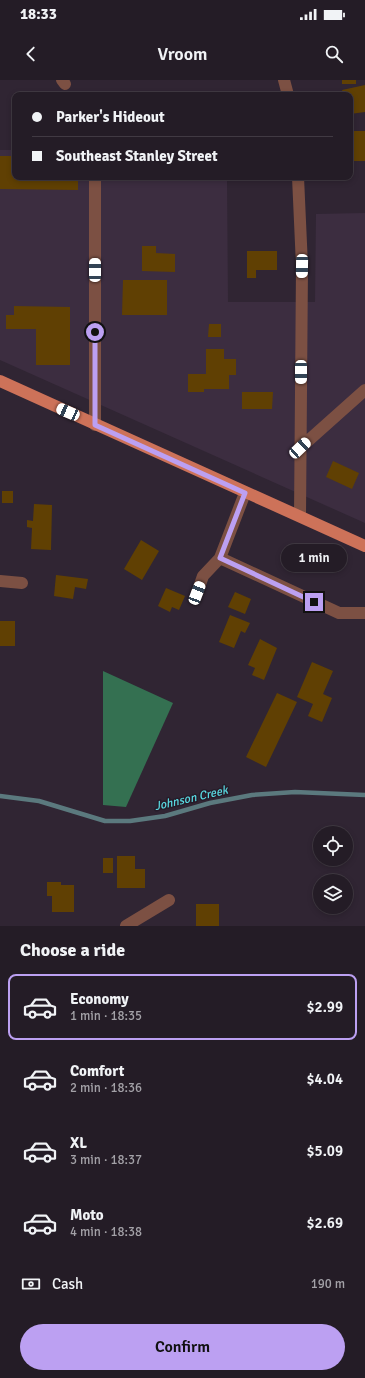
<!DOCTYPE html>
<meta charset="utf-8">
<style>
:root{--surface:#241c26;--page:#302932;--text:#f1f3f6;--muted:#a3a1a7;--line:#413a43;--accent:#bca0f2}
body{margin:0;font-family:Signika,sans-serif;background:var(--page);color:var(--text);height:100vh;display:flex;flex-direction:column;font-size:15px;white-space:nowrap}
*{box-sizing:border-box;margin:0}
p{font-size:13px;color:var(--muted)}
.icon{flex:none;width:22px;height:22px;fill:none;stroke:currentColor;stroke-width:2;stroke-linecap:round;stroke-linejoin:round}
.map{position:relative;height:846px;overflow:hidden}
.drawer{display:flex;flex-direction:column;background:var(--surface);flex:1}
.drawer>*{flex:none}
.guide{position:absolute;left:12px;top:12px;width:341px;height:88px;border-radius:8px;box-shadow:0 2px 6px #0003,0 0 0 1px var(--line);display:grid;align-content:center;height:88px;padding:0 20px;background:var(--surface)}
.controls{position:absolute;left:313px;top:746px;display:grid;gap:8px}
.controls a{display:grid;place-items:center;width:40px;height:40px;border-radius:50%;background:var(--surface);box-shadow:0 2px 6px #0003,0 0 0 1px var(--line);font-size:20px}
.end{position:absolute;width:18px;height:18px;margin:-9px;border:5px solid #bca0f2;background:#111;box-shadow:0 0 0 2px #111}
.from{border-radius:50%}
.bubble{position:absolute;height:28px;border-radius:14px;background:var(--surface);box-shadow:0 2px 6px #0003,0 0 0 1px var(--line);font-size:13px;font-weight:600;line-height:28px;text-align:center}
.car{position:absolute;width:12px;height:24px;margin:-12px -6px;border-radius:5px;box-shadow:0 0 3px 1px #0007;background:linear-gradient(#fff 24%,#345 0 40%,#fff 0 76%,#345 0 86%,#fff 0)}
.guide b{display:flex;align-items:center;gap:14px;height:38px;font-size:15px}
.guide b+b{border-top:1px solid var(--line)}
.guide i{width:10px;height:10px;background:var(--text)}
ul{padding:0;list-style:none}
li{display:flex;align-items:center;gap:12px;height:66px;margin:0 8px 6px;padding:0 12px;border:2px solid transparent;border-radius:8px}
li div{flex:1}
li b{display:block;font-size:15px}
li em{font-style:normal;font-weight:600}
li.active{border-color:var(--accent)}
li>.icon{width:36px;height:36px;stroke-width:1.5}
h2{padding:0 20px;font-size:18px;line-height:48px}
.pay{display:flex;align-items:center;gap:10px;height:44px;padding:0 20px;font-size:15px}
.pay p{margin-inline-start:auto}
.cta{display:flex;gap:8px;margin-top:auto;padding:8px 20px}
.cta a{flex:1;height:46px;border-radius:24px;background:var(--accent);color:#111;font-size:16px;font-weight:600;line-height:46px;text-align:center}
.status{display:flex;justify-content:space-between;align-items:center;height:28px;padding:0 20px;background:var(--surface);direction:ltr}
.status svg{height:11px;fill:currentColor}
header{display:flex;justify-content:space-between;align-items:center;height:52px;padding:0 20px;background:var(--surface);font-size:18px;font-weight:600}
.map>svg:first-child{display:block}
</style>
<div class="status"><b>18:33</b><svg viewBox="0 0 49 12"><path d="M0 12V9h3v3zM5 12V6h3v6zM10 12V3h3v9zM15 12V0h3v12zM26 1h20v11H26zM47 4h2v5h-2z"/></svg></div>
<header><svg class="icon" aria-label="back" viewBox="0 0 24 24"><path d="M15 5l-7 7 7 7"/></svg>Vroom<svg class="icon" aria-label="search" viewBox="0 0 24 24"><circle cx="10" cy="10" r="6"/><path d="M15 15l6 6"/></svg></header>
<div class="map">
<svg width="365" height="846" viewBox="0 0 365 846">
<rect width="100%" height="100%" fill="#302533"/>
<path fill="#3c2d40" d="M0 70H15V97H225L227 99 228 222H315L316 134 365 133V443L0 280Z"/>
<path fill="#347051" d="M103 591 173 623 126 727 103 725Z"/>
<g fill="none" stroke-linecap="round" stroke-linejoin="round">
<path stroke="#5b797e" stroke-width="4.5" d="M0 716 39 721 105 741H130L165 736 210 723 252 715 295 712 365 715"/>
</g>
<path fill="#604003" d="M342 0H356V4H342Z
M365 5V32L350 34V15H344L342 10Z
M352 51H365V81H352Z
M0 76H15V97H78V110L0 109Z
M142 166H156V173L175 174V192L142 191Z
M247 171H277V190H256V198H247Z
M123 200H167V235H122Z
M14 226 70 227V285H36V249H6V235H14Z
M209 244H221V257H208Z
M206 269H224V279H236V295H229V309H204V312H188V294H206Z
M242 312H273L272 329H242Z
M333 381 359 393 352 409 326 397Z
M2 411H13V423H2Z
M34 424 52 425 51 470 31 469 32 448 27 447V440L33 441Z
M141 460 159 471 142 500 124 489Z
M56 495 88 499 86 509 75 507 73 519 54 516Z
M166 508 185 516 179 530 172 527 170 532 158 526Z
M235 512 251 519 245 534 228 527Z
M230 535 250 543 245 553 241 551 234 568 219 562Z
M0 541H15V566H0Z
M260 559 277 568 264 600 252 595 255 588 248 585Z
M312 582 333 591 323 614 332 618 322 642 308 636 313 624 297 617Z
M277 613 297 622 266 687 246 677Z
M117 776H135V789H145V808H117Z
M103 778H113V793H103Z
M47 802H61V805H74V832H52V816H47Z
M196 824H219V846H196Z"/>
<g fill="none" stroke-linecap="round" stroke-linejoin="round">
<path stroke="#7c5043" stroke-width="12" d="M62 0 65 4
M284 0 288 15
M95 97V345
M298 97 302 186 300 436
M300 368 365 310
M220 478 339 533H365
M0 501 22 503
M197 513 203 496 220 478 245 413
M126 846 169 820"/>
<path stroke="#cd7259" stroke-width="12" d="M0 301 365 466"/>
</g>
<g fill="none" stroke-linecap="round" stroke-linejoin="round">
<path stroke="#bca0f2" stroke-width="5" d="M95 252V345L245 413 220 478 314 522"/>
</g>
<g text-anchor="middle" stroke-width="3" stroke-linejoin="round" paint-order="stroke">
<g font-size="12" font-style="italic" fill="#59d9e1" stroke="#261c29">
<text transform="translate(191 718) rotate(-13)" y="4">Johnson Creek</text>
</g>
</g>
</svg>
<div class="controls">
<a><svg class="icon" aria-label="locate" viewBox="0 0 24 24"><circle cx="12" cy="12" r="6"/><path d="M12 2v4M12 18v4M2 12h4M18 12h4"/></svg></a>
<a><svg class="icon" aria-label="layers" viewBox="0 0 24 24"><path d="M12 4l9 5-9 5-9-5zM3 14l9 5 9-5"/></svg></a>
</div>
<i class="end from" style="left:95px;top:252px"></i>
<i class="end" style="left:314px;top:522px"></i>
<div class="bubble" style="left:281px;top:464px;width:66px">1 min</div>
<i class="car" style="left:302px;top:186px;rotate:181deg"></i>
<i class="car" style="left:95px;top:190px;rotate:0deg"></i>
<i class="car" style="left:301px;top:292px;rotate:180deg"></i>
<i class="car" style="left:68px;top:332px;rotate:294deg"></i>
<i class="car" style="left:300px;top:368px;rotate:47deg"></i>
<i class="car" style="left:197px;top:513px;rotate:21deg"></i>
<div class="guide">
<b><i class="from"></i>Parker's Hideout</b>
<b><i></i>Southeast Stanley Street</b>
</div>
</div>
<section class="drawer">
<h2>Choose a ride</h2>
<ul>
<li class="active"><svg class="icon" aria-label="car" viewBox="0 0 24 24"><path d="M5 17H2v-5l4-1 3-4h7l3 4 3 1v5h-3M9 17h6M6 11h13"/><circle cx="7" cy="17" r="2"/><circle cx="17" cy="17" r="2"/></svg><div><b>Economy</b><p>1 min · 18:35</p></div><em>$2.99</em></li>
<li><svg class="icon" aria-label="car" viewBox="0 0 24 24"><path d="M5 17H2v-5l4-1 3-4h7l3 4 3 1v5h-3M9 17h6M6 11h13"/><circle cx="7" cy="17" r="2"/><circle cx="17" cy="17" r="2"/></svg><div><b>Comfort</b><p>2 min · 18:36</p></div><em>$4.04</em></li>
<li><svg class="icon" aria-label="car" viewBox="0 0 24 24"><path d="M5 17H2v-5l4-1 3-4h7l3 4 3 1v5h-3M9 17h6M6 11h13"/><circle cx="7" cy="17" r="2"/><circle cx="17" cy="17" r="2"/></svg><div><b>XL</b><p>3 min · 18:37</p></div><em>$5.09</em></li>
<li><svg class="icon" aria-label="car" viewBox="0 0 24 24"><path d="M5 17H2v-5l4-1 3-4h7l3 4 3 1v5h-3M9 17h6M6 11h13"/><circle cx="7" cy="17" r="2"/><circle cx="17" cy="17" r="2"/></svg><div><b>Moto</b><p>4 min · 18:38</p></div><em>$2.69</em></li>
</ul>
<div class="pay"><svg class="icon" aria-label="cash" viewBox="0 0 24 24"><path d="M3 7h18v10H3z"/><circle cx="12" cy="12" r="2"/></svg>Cash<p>190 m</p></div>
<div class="cta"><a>Confirm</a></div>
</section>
